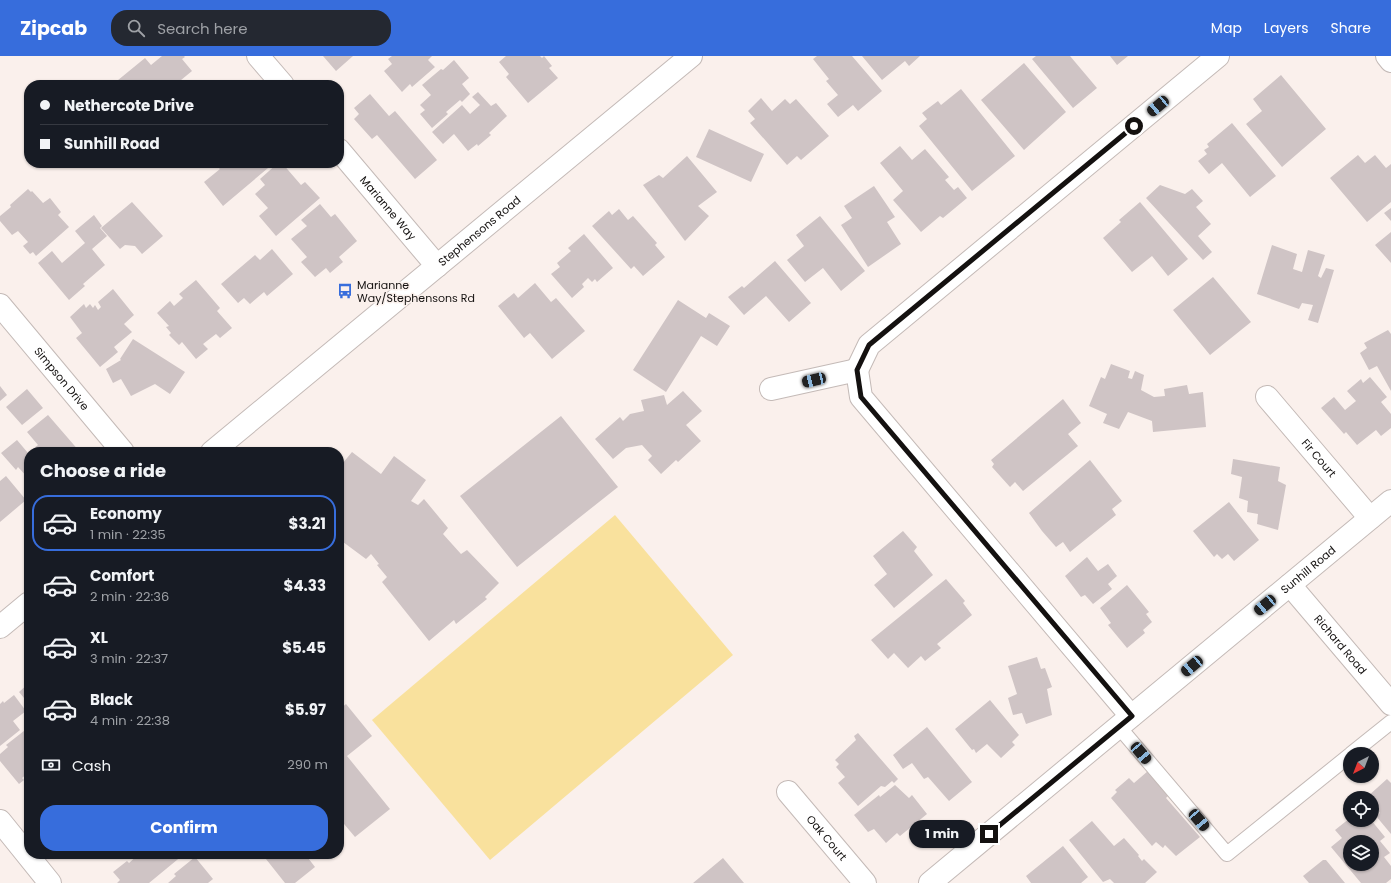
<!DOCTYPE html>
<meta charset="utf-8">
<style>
:root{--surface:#171b24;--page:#242831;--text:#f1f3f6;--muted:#9ea1a6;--line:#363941;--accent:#376ddc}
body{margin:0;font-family:Poppins,sans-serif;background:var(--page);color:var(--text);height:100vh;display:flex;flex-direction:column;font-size:15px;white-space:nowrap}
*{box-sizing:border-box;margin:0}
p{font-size:13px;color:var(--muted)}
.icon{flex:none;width:22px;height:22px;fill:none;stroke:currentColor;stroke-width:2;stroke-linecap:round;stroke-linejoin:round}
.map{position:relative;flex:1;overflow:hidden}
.side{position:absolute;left:24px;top:391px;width:320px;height:412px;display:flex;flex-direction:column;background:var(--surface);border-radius:16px;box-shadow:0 1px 3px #0004}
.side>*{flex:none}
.top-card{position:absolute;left:24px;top:24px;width:320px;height:88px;border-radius:16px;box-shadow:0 1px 3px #0004;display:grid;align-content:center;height:88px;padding:0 16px;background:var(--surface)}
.needle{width:26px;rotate:222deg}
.controls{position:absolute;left:1343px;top:691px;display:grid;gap:8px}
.controls a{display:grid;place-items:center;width:36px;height:36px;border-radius:50%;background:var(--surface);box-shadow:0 1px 3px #0004;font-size:20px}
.end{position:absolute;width:18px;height:18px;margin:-9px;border:5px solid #141110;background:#fff;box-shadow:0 0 0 2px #fff}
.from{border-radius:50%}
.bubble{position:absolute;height:28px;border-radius:14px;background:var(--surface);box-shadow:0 1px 3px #0004;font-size:13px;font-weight:700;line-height:28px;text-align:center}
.car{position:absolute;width:12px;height:24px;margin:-12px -6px;border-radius:5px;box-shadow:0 0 3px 1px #0007;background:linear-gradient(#222 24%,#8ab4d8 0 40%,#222 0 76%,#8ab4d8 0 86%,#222 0)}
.top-card b{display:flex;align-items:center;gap:14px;height:38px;font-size:15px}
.top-card b+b{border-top:1px solid var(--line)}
.top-card i{width:10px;height:10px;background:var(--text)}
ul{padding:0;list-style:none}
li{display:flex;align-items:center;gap:12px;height:56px;margin:0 8px 6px;padding:0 8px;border:2px solid transparent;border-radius:16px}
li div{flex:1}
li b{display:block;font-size:15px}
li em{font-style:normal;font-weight:700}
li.active{border-color:var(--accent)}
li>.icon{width:36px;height:36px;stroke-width:1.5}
h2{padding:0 16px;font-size:18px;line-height:48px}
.pay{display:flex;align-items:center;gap:10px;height:44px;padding:0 16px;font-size:15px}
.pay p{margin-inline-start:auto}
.primary-button{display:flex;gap:8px;margin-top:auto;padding:8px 16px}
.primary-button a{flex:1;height:46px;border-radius:16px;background:var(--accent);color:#fff;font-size:16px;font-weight:700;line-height:46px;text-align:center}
header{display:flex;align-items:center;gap:24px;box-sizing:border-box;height:56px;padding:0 20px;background:var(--accent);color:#fff}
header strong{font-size:19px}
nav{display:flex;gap:22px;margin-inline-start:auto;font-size:14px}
.search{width:280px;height:36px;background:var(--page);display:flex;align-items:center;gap:10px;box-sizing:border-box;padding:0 14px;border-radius:16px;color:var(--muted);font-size:15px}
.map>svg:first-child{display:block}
</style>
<header>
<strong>Zipcab</strong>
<div class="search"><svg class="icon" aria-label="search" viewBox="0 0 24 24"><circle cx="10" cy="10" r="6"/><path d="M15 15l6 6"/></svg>Search here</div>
<nav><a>Map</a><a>Layers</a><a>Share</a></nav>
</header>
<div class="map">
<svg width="1391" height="827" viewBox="0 0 1391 827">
<rect width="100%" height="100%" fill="#faf0ec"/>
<path fill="#f9e19d" d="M615 459 733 599 490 804 372 664Z"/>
<path fill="#cfc4c5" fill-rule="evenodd" d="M162 0H184L185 1 182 3 192 15 175 29H112L145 2 151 9Z
M323 0H353L336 15Z
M392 0H432L428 4 435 11 412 31 410 28 402 36 384 15 392 8 388 3Z
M506 0H540L542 2 544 0 552 10 549 12 558 22 528 47 506 21 509 18 499 6Z
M817 0H852L882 35 858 55 853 49 838 61 827 48 838 39 826 25 829 23 813 3Z
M862 0H920L909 10 905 5 882 24Z
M1036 0H1070L1097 32 1073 52 1032 3Z
M1110 0H1128L1117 9Z
M454 4 469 22 462 28 470 38 462 46 460 44 446 56 448 58 432 72 420 58 425 54 420 49 431 39 422 29 441 13 443 14Z
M1024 7 1066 56 1024 94 981 44Z
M1281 19 1326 73 1282 111 1246 68 1262 55 1253 43Z
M961 33 1015 100 972 135 919 70 927 63 922 57 938 45 941 49Z
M478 36 491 50 496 47 507 60 489 77 491 79 478 90 477 88 468 95 454 78 443 88 432 76 462 49 470 58 480 49 472 41Z
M370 38 389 60 395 55 437 104 415 123 377 79 372 83 354 63 359 58 354 52Z
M761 42 772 55 785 43 790 48 796 43 829 80 801 104 797 100 787 109 750 67 755 63 748 55Z
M1232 67 1276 120 1250 141 1222 107 1209 118 1198 105 1207 98 1204 94 1209 91 1207 88Z
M709 73 764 98 751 126 696 101Z
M900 90 912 104 925 93 949 121 945 124 954 134 958 131 967 142 943 162 940 160 921 176 893 144 903 135 880 107Z
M1358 99 1365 107 1375 99 1386 112 1391 108V146L1367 166 1330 122Z
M687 100 717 136 698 150 709 160 685 185 643 129 659 119 663 122Z
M214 107H274L223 150 204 126 220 113Z
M278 107H282L301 129 305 126 320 142 276 180 259 160 268 152 255 138 265 129 260 123Z
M1160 129 1185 138 1192 133 1203 145 1196 151 1211 168 1198 180 1212 196 1203 204 1146 142Z
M874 130 895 161 887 166 901 188 868 211 841 169 852 162 844 150Z
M28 133 31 136 32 135 43 147 50 142 61 156 58 159 69 171 36 200 33 196 30 198 23 190 28 186 18 175 12 179 0 165V160L11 151 10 149Z
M132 146 163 180 142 198 135 190 125 189 120 193 101 172Z
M1140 146 1188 203 1168 220 1152 200 1132 216 1103 182 1121 166 1119 164Z
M320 148 331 161 335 158 357 185 339 201 343 206 330 217 326 212 315 221 301 206 307 201 291 183 307 170 301 164Z
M1391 152V165L1384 157Z
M619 153 628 164 633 160 657 187 655 189 665 201 643 220 634 210 631 213 592 170 609 155 612 159Z
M94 159 102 170 100 172 107 180 92 193 105 209 83 228 85 230 69 244 38 207 52 195 62 207 85 187 75 175Z
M820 160 865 215 841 235 823 212 805 226 787 204 804 190 796 179Z
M1391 176V207L1375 189Z
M584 178 613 212 597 226 595 223 592 226 588 222 582 228 584 231 572 242 551 218 560 211 557 207 571 195 568 192Z
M1272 189 1297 198 1293 213 1302 216 1308 194 1325 199 1318 220 1321 222 1326 212 1334 214 1318 267 1308 264 1313 249 1302 247 1299 253 1257 238Z
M272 193 293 218 267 240 264 236 250 248 244 242 238 247 221 228 255 199 260 204Z
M775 205 811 247 789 266 766 240 744 259 728 241 742 230 744 232Z
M1213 221 1251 266 1210 299 1173 254Z
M196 224 220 252 217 255 232 272 220 282 216 278 203 288 208 293 196 303 182 286 179 289 169 279 171 277 166 271 169 270 157 257 170 245 174 250 183 242 179 238Z
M535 227 551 246 556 242 585 275 552 303 530 277 524 282 498 250 514 237 518 242Z
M113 233 134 259 124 268 132 276 114 291 118 296 100 311 76 282 82 277 70 261 84 248 86 252 90 248 93 252 95 249 98 254 101 251 98 246Z
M678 244 706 262 709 257 730 270 717 290 701 280 666 336 633 314Z
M1388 274 1391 278V335L1377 310 1369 314 1360 297 1367 292 1364 287Z
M133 283 185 316 170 338 155 328 131 340 121 323 113 327 106 313 121 304 120 303Z
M1111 308 1130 315 1128 322 1132 323 1135 315 1144 319 1141 334 1154 341 1165 340 1164 333 1187 329 1189 338 1203 336 1206 371 1153 376 1152 365 1128 356 1119 373 1103 367 1107 358 1089 350 1101 321 1105 323Z
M1370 321 1387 341 1381 346 1391 358V372L1381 380 1376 374 1357 389 1346 376 1344 378 1321 352 1334 341 1345 354 1356 345 1347 335 1361 323 1363 327Z
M0 330 7 339 0 345Z
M27 333 43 352 22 369 6 351Z
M683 335 702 355 686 369 701 385 678 406 676 404 661 418 648 404 652 400 642 389 626 392 613 403 595 383 620 361 623 365 630 358 644 355 641 344 664 339 667 349Z
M1063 343 1081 367 1068 378 1078 390 1023 435 1015 426 1010 431 992 411 994 408 991 404Z
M48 359 80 396H29L38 389 27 376Z
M561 360 618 431 517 511 460 440Z
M17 384 28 397 29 396V423L18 411 16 414 1 397Z
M352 396 381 418 394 400 426 424 411 445 418 449 424 443 448 472 443 478 461 498 467 494 499 527 485 541 487 543 456 568 454 564 429 585 382 526 387 521 377 509 379 508 371 498 366 503 339 483V406L342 408Z
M1233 403 1280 411 1278 425 1286 429 1278 474 1257 468 1258 458 1247 456 1248 445 1239 442 1242 421 1231 418Z
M1090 404 1122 445 1112 453 1116 459 1070 496 1063 486 1056 491 1042 475 1029 457Z
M6 420 26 444 0 466V425Z
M1229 446 1259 484 1234 505 1228 498 1222 503 1217 498 1214 501 1193 475Z
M903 475 917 491 914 495 933 519 894 552 874 529 887 518 873 500Z
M1087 501 1098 515 1108 508 1117 520 1108 528 1112 533 1093 548 1085 539 1081 541 1065 520Z
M946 523 965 545 963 547 972 559 937 588 941 592 925 605 921 600 908 612 894 597 888 603 871 584Z
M1127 529 1149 556 1146 558 1152 566 1143 574 1145 577 1127 592 1108 569 1111 567 1100 552Z
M1037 601 1041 613 1045 612 1052 631 1047 633 1052 659 1026 668 1022 657 1013 659 1008 642 1017 638 1008 610Z
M29 627V648L19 636Z
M14 639 26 655 13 665 20 674 0 690V648L3 645 4 647Z
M990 644 1019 679 1012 686 1015 689 1001 702 987 688 976 697 974 693 972 694 955 673Z
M346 648 372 680 347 700 390 753 355 781 339 762V654Z
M29 671V716L22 722 24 724 19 728 0 705V698L8 691 6 689Z
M927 671 972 726 949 745 928 721 924 723 912 707 903 713 893 699Z
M858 677 898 723 894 727 892 725 885 731 881 730 858 750 838 727 845 721 836 711 839 708 835 704 856 684 854 680Z
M1148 715 1168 740 1166 742 1200 781 1176 800 1165 789 1163 792 1156 786 1152 790 1111 742 1117 736 1115 734 1129 722 1134 727Z
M1387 723 1391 727V778L1376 760 1380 757 1372 747V742L1367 741Z
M895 729 909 742 912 739 927 758 900 780 897 777 886 787 874 773 868 776 854 759 879 739 880 741Z
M1350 762V764H1371L1385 781 1380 785 1390 797 1384 801 1391 810V823L1386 827H1361L1331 791 1342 782 1335 774ZM1350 786H1372V808H1350Z
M1092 765 1114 790 1124 782 1139 799 1138 800 1142 805 1144 803 1157 816 1145 827H1114L1110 823 1103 826 1069 784Z
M1063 790 1088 821 1081 827H1031L1026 820Z
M139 798H182L183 799 149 827H117L120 824 113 816 127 805 129 807Z
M262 798H305L315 811 295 827H285Z
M195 801 213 823 208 827H168L176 820 174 818Z
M723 802 744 827H693Z
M1323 804H1326L1345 827H1309L1303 820Z"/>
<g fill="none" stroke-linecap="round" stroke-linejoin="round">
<g stroke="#c4bab7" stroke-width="16">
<path id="service" d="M1119 671 1227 798 1350 699
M1351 698 1391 666"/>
</g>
<g stroke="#c4bab7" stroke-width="24">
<g id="minor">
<path d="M258 0 283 29"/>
<path d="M1387 0 1391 5"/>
<path id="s1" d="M339 94 437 210"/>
<path id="s2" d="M0 249 123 396"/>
<path d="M857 314 869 289 1218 0"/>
<path d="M857 314 861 341 1131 660"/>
<path d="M771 333 857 314"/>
<path id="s3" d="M1267 341 1370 462"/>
<path id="s4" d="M1290 529 1391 648"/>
<path id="s5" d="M788 736 865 827"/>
<path d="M0 765 50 827"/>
<path id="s6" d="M930 827 1391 445"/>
</g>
</g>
<g stroke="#c4bab7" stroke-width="24">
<g id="primary">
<path id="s7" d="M212 396 691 0"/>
<path d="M0 571 29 547"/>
</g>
</g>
<use href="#service" stroke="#fff" stroke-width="14"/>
<use href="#minor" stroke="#fff" stroke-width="22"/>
<use href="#primary" stroke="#fff" stroke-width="22"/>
</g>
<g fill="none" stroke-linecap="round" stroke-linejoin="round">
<path stroke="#141110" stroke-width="5" d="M989 778 1132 660 861 341 857 314 869 289 1134 70"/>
</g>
<defs>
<g id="bus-bare" transform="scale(1.2)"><path d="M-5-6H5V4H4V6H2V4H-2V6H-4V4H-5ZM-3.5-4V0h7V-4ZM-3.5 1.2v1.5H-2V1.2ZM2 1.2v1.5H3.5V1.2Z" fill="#376ddc" stroke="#faf0ec" stroke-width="2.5" paint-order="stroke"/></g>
</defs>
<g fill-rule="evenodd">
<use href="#bus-bare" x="345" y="235"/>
</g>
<g text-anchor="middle" stroke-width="3" stroke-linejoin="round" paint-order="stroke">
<g font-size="11" fill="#141110" stroke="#faf0ec">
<text dy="4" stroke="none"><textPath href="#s1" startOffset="76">Marianne Way</textPath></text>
<text dy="4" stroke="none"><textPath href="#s7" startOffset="347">Stephensons Road</textPath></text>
<text dy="4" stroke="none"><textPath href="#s2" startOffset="96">Simpson Drive</textPath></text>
<text dy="4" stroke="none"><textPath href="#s3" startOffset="80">Fir Court</textPath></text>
<text dy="4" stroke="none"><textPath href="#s6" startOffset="491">Sunhill Road</textPath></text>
<text dy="4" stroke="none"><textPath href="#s4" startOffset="78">Richard Road</textPath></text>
<text dy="4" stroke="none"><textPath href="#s5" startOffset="60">Oak Court</textPath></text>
</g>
<g font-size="11" fill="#141110" stroke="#faf0ec" text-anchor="start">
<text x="357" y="233">Marianne<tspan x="357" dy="13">Way/Stephensons Rd</tspan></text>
</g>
</g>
</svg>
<div class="controls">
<a><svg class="needle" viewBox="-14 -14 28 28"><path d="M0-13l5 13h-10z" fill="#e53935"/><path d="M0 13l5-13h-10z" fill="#9ea1a6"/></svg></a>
<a><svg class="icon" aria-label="locate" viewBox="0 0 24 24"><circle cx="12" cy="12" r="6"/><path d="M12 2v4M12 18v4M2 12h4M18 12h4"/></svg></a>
<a><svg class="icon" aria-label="layers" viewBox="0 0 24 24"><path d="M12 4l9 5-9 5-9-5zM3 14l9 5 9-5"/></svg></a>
</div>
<i class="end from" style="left:1134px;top:70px"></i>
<i class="end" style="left:989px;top:778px"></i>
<div class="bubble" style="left:909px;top:764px;width:66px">1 min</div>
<i class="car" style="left:1158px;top:50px;rotate:230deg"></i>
<i class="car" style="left:814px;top:324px;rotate:257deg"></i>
<i class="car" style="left:1265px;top:549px;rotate:230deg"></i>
<i class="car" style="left:1192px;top:610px;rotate:230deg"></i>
<i class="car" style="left:1141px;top:697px;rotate:140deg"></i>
<i class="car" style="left:1199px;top:764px;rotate:140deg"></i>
<div class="top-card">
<b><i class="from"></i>Nethercote Drive</b>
<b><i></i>Sunhill Road</b>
</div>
<section class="side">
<h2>Choose a ride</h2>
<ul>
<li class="active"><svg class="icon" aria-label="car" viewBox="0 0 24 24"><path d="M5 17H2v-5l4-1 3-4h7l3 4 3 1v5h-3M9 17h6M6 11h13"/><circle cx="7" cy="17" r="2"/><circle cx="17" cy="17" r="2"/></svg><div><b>Economy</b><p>1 min · 22:35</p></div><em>$3.21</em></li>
<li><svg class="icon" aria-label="car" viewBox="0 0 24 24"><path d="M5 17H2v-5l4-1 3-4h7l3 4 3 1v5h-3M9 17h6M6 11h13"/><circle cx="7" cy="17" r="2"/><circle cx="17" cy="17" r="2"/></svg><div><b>Comfort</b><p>2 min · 22:36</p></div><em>$4.33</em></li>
<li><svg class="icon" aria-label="car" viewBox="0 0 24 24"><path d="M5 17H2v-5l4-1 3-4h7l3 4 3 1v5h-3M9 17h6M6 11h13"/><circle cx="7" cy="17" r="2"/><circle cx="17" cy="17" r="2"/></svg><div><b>XL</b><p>3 min · 22:37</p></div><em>$5.45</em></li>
<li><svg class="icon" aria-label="car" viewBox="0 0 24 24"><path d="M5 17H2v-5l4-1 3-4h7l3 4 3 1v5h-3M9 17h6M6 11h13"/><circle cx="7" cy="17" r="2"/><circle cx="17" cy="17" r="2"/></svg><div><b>Black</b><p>4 min · 22:38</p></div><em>$5.97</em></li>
</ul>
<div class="pay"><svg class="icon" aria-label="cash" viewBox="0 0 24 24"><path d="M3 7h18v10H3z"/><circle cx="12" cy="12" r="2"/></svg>Cash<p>290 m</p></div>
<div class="primary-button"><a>Confirm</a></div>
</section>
</div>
